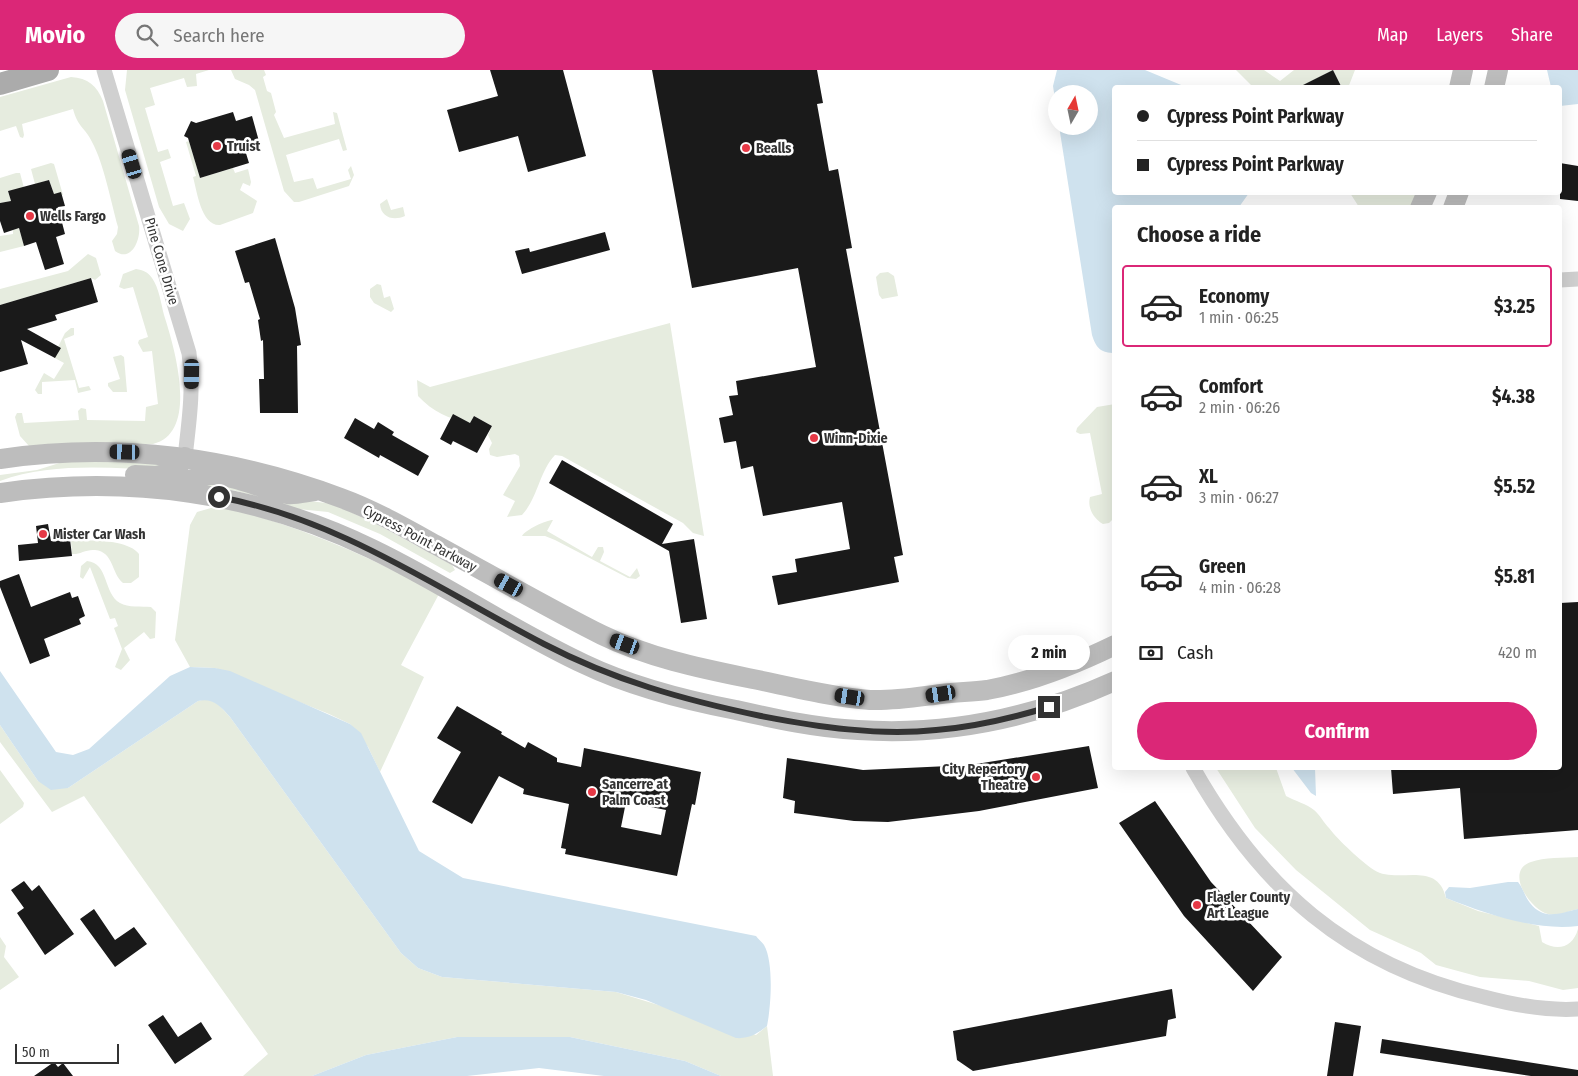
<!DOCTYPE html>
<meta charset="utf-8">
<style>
:root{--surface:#fff;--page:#f6f6f6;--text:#222;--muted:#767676;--line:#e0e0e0;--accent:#db2777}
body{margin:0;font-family:"Fira Sans Condensed",sans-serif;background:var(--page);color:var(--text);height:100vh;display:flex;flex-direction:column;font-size:19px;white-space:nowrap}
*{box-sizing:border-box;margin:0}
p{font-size:16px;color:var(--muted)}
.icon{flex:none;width:28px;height:28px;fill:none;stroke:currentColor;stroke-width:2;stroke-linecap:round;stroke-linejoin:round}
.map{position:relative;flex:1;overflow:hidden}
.panel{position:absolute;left:1112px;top:135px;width:450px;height:565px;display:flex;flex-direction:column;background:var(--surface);border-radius:5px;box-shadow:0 5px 20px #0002}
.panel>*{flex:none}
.top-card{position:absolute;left:1112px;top:15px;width:450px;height:110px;border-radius:5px;box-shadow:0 5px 20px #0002;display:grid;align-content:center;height:110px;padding:0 25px;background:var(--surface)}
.needle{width:32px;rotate:9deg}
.controls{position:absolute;left:1048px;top:15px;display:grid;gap:10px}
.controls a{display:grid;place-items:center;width:50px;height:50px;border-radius:50%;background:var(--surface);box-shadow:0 5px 20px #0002;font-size:25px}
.scale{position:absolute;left:15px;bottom:12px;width:104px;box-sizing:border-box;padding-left:5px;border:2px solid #333;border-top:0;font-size:14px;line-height:18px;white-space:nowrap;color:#333;-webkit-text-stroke:4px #fff;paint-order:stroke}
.end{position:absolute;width:22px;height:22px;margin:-11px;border:6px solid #333;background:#fff;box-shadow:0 0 0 2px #fff}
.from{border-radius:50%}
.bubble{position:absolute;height:35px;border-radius:18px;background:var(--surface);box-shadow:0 5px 20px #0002;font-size:16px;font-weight:700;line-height:35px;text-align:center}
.car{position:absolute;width:15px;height:30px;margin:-15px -8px;border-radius:6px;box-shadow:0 0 4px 1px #0007;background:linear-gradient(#222 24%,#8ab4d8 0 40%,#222 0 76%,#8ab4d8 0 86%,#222 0)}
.top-card b{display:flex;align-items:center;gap:18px;height:48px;font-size:19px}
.top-card b+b{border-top:1px solid var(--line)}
.top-card i{width:12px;height:12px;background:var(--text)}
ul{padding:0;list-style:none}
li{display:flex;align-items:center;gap:15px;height:82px;margin:0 10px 8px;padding:0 15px;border:2px solid transparent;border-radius:5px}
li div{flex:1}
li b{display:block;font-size:19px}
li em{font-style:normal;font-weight:700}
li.active{border-color:var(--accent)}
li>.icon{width:45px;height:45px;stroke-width:1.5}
h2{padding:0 25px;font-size:22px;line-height:60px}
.pay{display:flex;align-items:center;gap:12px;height:55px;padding:0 25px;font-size:19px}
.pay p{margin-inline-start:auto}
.action{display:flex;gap:10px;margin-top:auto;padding:10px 25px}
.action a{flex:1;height:58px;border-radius:30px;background:var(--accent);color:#fff;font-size:20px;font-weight:700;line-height:58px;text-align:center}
header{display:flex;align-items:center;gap:30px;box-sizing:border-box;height:70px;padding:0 25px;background:var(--accent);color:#fff}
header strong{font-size:24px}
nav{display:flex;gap:28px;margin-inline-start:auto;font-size:18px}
.search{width:350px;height:45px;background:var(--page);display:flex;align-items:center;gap:12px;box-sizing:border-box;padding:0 18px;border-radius:28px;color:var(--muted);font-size:19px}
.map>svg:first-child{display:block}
</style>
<header>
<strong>Movio</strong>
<div class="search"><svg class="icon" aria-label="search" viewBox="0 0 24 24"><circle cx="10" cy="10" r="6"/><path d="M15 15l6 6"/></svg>Search here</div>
<nav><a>Map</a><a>Layers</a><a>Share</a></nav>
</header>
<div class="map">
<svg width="1578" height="1006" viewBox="0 0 1578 1006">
<rect width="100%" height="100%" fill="#fff"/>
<path fill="#e6ecdf" d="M127 0H209L196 4 197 16 187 17 184 8 150 18 155 35 145 38 158 82 168 79 171 88 160 92 173 136 184 133 190 149 183 161 169 154 159 137 125 20Z
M231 0H264L266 5 263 7 267 21 271 23 276 42 274 45 284 68 335 54 333 42 337 43 347 80 343 81 339 69 286 85 294 112 313 108 317 119 351 109 348 100 351 96 354 105 349 116 299 132H294L284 121 255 20 249 15 235 9Z
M1236 0H1264L1280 11 1294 0H1355L1348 18 1342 17 1333 0 1300 17 1254 18Z
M71 7C88 8 97 16 103 31L139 156C141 170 131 193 115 181L112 171 117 164 118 157C111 132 104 94 92 72 85 57 78 58 73 39L22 54 24 65 23 68 20 67 16 56 0 61V27Z
M189 71 200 108 233 98 235 103 248 99 251 112 250 116 243 113 240 120 257 131 253 143 220 155C201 156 197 121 193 107L196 106 186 72Z
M51 93 54 94 63 125 54 124 49 110 35 114 31 99Z
M16 103H20L24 118 8 121 11 131 0 133V108Z
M1350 123H1417L1410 138 1359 137Z
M387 129 391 140 403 137 405 146C394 151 381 148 380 134Z
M19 158 24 176 0 182V166L13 164V160Z
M88 184 96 188 101 205 95 210 91 208 0 235V219L68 201Z
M136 199C143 200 148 202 152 208 159 218 161 233 164 245 174 276 200 363 153 374L29 376 20 366 15 347 17 343H22L24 353 79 350 78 341 81 338 86 339 87 350 145 351 146 337 158 334 152 281 143 282 138 273 139 270 148 267 133 217 124 219 119 217 123 204Z
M888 202 894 206 898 226 882 229 879 225 876 207 880 203Z
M377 214 381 215 384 228 390 226 394 239 391 242 374 233 370 227V219Z
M670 253 704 466 693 463 683 453 562 386 555 385C539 402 538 428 522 445L507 447 515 431 503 425 520 396 519 386 515 384 497 387 490 385 489 379 492 373 488 365 492 356 474 346 470 353C449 349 433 342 418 326L417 310 430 317Z
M71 258H74V265L64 269 79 318 89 316 91 320 78 323 75 310 42 312V324H38L35 320 44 303 54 309 64 293 53 287 65 263Z
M121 285 124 287 127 322H113L108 316V313L120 309 113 287Z
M1115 334V447L1109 453 1103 454C1094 449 1087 438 1090 427L1102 424 1090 363 1080 364 1076 362 1077 358 1097 337Z
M69 390 165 394 164 400C111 398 51 392 0 411V405L37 400Z
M202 410 293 429 334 434 384 458 452 495 455 500 450 503 380 464 328 442 298 439 237 421 202 415Z
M218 436C297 454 368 486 439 524L401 595 424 607 380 702 368 677 350 654 329 644 215 598 190 597 175 570 190 455 197 442Z
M553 450 547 461 592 487 598 477H603L604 482 600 491 630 507 637 498 640 506 636 509 628 508 555 470 545 466H522C525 460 546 450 553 450Z
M71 471C88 470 128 469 139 484V507L131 513H123C111 503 114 482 95 480 86 479 79 485 72 484Z
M87 491C109 493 103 523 120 533 128 538 142 536 151 537L156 542 155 568 150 569 144 562 124 578 130 590 121 600 115 597 122 579 114 558 118 556 115 548 110 549 90 497 83 509 80 507 81 496Z
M206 629 217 633 230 647 401 883 418 898 442 907 616 922 756 965 767 956 773 1006H721L685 991 570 967H457L366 985 312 1006H243L268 984 84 726 52 742 0 672V655L38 711 68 718 198 631Z
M1216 698H1276L1286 726C1295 731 1307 734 1314 740 1320 745 1324 753 1329 758 1339 771 1361 791 1374 800 1397 815 1437 789 1446 828L1478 841 1539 856 1542 872C1558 882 1573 877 1578 859V918L1563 920 1529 911 1480 907 1436 895 1421 883 1370 860 1296 800 1255 758Z
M0 700 24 733 23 737 0 754Z
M1578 787V839C1568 841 1558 847 1548 844 1530 839 1504 801 1531 792 1544 787 1564 788 1578 787Z
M0 867 6 876 4 887 19 907 0 920Z"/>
<path fill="#cfe2ee" d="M1057 0H1145L1186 17 1115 18V122L1249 123 1239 137 1115 138V283C1101 283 1096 278 1092 265L1059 56H1089V24H1056V36L1053 16Z
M1547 0H1578V34L1560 36V18L1551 17Z
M190 597 215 598 230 601 350 654 361 663 419 781 463 808 756 866C758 869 762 872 764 875 774 892 771 937 767 956 757 964 749 969 736 968L646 930 616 922 442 907 418 898 401 883 230 647C220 636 213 628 198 631L68 718 51 720 38 711 0 655V601L56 682 73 685 89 679 170 606Z
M1292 698H1315L1316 726 1311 723Z
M1508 812H1518C1523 818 1525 827 1530 833 1544 851 1560 843 1578 839V856C1534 861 1487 844 1446 828L1445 822 1449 817 1470 818Z
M457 967H570L685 991 721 1006H604L539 998 467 1006H312L366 985Z"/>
<path fill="#1a1a1a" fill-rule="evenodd" d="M490 0H563L586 86 528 102 518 66 459 82 447 40 498 26Z
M652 0H817L823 33 817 34 829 101 838 99 852 178 846 179 903 485 894 487 899 512 778 535 772 506 797 502 795 489 850 479 842 432 763 446 753 396 741 399 736 371 724 373 719 348 733 345 729 326 738 325 736 311 816 297 798 198 692 218Z
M1333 0 1342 18H1297Z
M233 42 236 51 252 46 260 75 245 80 249 93 200 108 188 68 184 66 191 51 196 53Z
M1560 93 1578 96V131L1560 129Z
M49 110 54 124 61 122 65 136 58 137 65 164 56 167 64 194 45 200 36 172 24 176 19 158 4 163 0 151V133L11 131 8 121Z
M605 162 610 180 522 204 515 181 529 178 530 182Z
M275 168 295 238 301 275 297 276 298 343H260L259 309H264L263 270 261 271 258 250 260 249 249 212 245 213 235 181Z
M91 208 98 232 55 245 57 250 27 259 61 278 55 288 21 270 28 294 0 302V235Z
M453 344 470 353 474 346 492 356 477 383 453 371 451 375 440 369Z
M355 348 374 359 378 352 394 362 392 365 429 386 418 406 380 385 379 388 344 368Z
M562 390 673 454 662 474 694 469 707 549 681 553 669 481 549 413Z
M48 454 51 471 70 469 72 486 19 491 18 475 38 473 36 456Z
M19 504 31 537 70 522 72 528 78 526 85 546 79 549 81 554 44 569 50 586 30 594 0 517V511Z
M1578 532V760L1464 769 1460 718 1393 724 1391 698H1560V533Z
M457 636 502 662 501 664 525 678 528 672 557 688V692L581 697 584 678 701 702 695 735 692 734 677 806 565 784 566 779 561 778 569 734 523 724 524 719 499 706 472 754 432 732 461 682 437 668ZM626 732 666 740 661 765 621 757Z
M1089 676 1098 718 979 741 888 752 854 751 794 743 795 731 783 728 787 688 863 700 970 695Z
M1155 731 1211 812 1282 887 1253 921 1184 846 1119 753Z
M24 811 32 821 39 815 74 864 45 885 17 843 24 838 11 820Z
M94 839 115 870 134 857 147 874 115 897 80 849Z
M1172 919 1176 948 1168 950 1166 966 973 1001 957 990 953 961Z
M163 945 178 967 201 952 212 969 175 994 148 955Z
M1335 952 1361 956 1353 1006H1327Z
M1382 969 1578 1000V1006H1531L1380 983Z
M54 992 58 997 63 993 73 1006H34Z"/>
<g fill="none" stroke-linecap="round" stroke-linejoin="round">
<path stroke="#d0d0d0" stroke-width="15" d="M104 0 189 283C194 318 189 352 185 387
M1560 210 1578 209
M1193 698C1261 818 1347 895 1484 927 1514 935 1547 941 1578 939"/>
<path stroke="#bdbdbd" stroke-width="20" d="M1459 18 1463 0
M1494 18 1498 0
M1420 138 1427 122
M1453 138 1459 122
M0 389C116 372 231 387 341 428 374 440 405 458 436 475 491 505 546 537 602 565 647 587 699 598 748 608 788 616 830 627 870 630 894 631 917 627 941 624 956 622 972 622 987 620 1032 612 1074 595 1115 575
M135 405 156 406 174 402 185 387
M178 420C207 387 251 418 287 424 296 425 306 422 315 421
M0 423C128 405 255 422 372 479 445 514 511 560 584 594 632 617 684 630 736 640 776 649 817 658 858 660 947 666 1033 648 1115 611"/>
<path stroke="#ababab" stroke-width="22" d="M0 14 48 0"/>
</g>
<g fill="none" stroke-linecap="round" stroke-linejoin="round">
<path stroke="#333" stroke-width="6" d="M219 427C341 450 436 518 544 574 613 610 684 630 761 646 818 657 878 666 936 660 975 657 1012 648 1049 637"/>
</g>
<g fill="#e63946" stroke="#fff" stroke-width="2">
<circle cx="217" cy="76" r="5"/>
<circle cx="746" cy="78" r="5"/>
<circle cx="30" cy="146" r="5"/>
<circle cx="814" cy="368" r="5"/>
<circle cx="43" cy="464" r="5"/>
<circle cx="1036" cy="707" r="5"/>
<circle cx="592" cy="722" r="5"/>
<circle cx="1197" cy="835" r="5"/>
</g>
<g text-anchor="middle" stroke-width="5" stroke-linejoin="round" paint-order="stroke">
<g font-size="14" font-weight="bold" fill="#333" stroke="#fff" text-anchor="start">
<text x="227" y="81">Truist</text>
<text x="756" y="83">Bealls</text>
<text x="40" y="151">Wells Fargo</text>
<text x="824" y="373">Winn-Dixie</text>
<text x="53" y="469">Mister Car Wash</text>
<text x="1026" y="704" text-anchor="end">City Repertory<tspan x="1026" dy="16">Theatre</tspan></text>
<text x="602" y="719">Sancerre at<tspan x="602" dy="16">Palm Coast</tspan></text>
<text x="1207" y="832">Flagler County<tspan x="1207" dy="16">Art League</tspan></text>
</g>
<g font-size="14" fill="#333" stroke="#fff">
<text transform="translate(162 191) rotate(74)" y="5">Pine Cone Drive</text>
<text transform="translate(420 468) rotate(28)" y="5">Cypress Point Parkway</text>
</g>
</g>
</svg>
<div class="controls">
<a><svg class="needle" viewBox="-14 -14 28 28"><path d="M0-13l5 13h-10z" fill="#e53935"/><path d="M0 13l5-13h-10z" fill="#767676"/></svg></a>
</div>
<div class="scale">50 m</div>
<i class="end from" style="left:219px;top:427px"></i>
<i class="end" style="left:1049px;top:637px"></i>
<div class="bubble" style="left:1008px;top:565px;width:82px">2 min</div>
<i class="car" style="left:132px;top:94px;rotate:343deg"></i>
<i class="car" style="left:192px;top:304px;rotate:181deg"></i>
<i class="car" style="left:125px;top:382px;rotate:271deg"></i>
<i class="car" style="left:509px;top:515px;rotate:299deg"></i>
<i class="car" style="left:625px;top:574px;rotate:290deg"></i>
<i class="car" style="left:941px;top:624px;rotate:261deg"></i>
<i class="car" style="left:850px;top:627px;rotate:279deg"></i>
<div class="top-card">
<b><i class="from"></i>Cypress Point Parkway</b>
<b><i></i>Cypress Point Parkway</b>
</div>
<section class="panel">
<h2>Choose a ride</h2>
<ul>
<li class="active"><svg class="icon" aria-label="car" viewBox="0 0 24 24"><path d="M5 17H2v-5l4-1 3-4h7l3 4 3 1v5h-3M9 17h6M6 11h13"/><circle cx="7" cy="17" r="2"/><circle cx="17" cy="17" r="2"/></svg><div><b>Economy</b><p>1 min · 06:25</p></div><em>$3.25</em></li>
<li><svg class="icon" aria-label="car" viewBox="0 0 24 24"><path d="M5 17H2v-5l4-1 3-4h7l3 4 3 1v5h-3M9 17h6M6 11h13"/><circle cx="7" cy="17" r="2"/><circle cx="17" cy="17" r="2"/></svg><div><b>Comfort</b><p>2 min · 06:26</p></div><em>$4.38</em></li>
<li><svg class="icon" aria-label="car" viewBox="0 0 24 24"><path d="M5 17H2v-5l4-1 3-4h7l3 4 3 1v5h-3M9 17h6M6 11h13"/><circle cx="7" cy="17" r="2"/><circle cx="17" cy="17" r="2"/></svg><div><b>XL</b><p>3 min · 06:27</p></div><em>$5.52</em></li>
<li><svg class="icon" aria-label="car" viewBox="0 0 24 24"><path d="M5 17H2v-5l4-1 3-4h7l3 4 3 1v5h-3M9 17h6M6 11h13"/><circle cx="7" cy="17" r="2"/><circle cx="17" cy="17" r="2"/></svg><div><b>Green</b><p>4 min · 06:28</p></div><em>$5.81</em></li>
</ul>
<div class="pay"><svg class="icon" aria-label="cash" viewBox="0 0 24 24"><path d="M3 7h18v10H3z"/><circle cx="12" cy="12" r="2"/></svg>Cash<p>420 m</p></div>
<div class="action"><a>Confirm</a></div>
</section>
</div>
